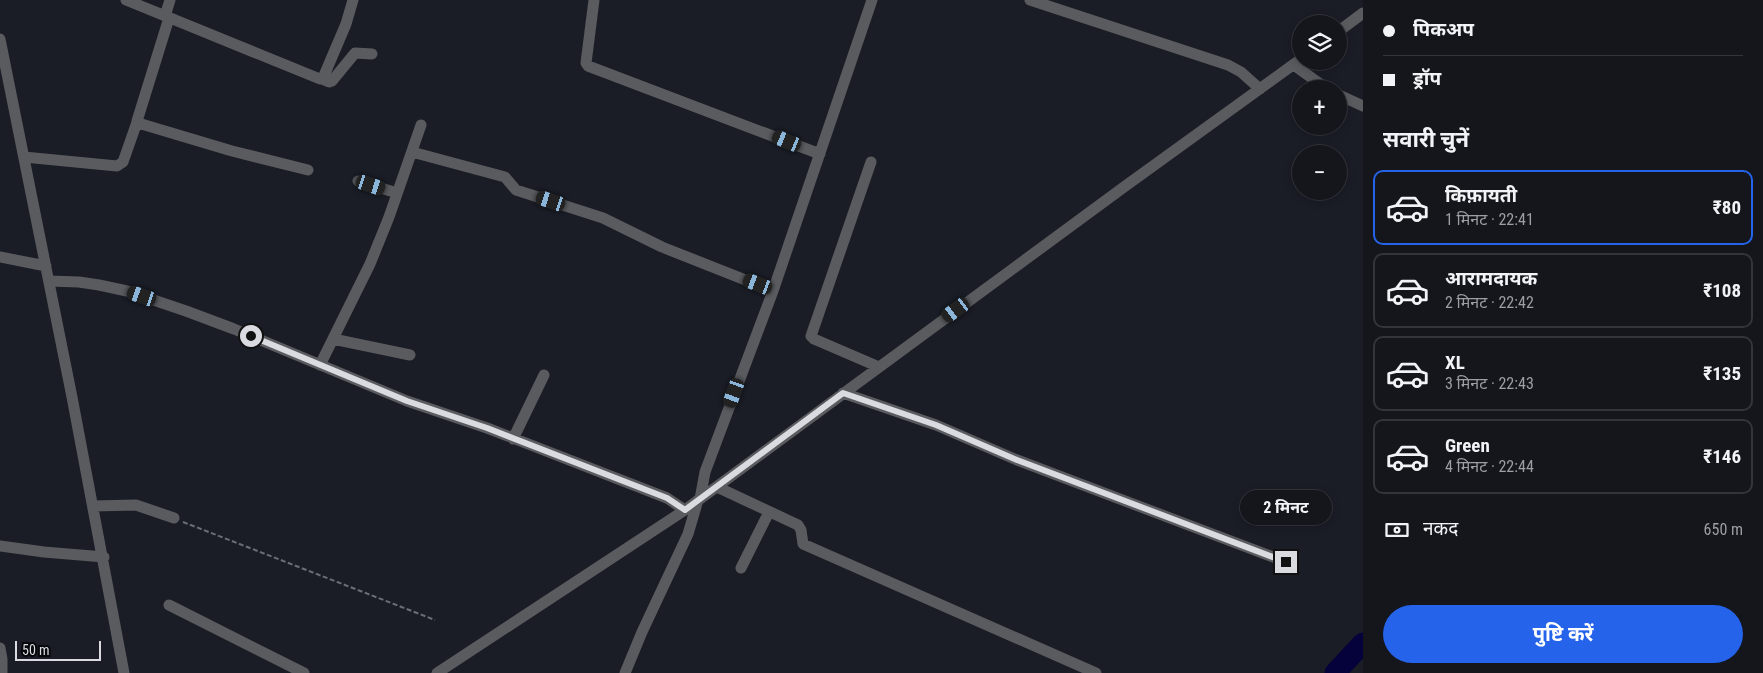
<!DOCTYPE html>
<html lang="hi">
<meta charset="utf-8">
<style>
:root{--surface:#14161c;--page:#1d1f25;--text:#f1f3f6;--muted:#9d9fa3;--line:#33353b;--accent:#2563eb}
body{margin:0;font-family:"Roboto Condensed","Noto Sans Devanagari",sans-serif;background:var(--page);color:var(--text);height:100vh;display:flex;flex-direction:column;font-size:19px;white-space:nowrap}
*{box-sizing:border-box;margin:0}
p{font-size:16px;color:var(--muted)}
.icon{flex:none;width:28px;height:28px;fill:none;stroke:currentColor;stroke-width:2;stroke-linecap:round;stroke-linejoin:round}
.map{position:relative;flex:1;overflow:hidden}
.side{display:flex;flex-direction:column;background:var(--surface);width:400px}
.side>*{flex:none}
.hud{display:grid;align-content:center;height:110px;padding:0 20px;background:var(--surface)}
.controls{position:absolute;left:1292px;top:15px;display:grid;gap:10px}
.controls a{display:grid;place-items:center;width:55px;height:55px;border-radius:50%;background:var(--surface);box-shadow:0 2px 8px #0003,0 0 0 1px var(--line);font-size:25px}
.scale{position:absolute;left:15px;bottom:12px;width:86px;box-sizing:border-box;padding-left:5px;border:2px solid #d9dbe1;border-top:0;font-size:14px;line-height:18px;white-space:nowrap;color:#d9dbe1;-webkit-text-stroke:4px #07080b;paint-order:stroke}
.end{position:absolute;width:22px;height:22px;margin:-11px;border:6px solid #d9dbe1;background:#111;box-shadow:0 0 0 2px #111}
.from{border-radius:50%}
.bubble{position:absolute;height:35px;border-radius:18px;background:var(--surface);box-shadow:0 2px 8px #0003,0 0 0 1px var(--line);font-size:16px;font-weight:700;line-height:35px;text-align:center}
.car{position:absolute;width:15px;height:30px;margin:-15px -8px;border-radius:6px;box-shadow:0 0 4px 1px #0007;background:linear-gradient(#222 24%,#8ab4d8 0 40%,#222 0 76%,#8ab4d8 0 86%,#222 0)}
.hud b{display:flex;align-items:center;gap:18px;height:48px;font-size:19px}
.hud b+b{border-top:1px solid var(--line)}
.hud i{width:12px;height:12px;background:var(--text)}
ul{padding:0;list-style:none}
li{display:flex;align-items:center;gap:15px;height:75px;margin:0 10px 8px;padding:0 10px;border:2px solid var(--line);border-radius:10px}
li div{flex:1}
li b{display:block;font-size:19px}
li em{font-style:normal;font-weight:700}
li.on{border-color:var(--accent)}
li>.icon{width:45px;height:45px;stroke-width:1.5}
h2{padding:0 20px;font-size:22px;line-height:60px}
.pay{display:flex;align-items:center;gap:12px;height:55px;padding:0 20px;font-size:19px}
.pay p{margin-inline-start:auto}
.action{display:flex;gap:10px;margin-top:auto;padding:10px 20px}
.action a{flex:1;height:58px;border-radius:30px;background:var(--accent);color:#fff;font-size:20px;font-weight:700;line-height:58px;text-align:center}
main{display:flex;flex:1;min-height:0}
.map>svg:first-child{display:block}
</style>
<main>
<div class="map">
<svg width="1363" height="673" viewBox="0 0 1363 673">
<rect width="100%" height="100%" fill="#1a1d26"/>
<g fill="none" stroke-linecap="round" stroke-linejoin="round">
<path stroke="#05013a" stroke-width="21" d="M1335 673 1363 643"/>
<path stroke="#6b6e76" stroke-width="2" stroke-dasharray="5 2.5" stroke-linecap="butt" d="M183 522 435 620"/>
<path stroke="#595b5f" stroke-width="11" d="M126 0 320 79 323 78 346 24 353 0
M594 0 586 63 588 66 820 154
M1030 0 1228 65 1241 72 1260 89
M165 16 170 0
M169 18 137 121 138 123 232 151 308 170
M1339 31 1363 13
M0 39 72 397 124 673
M1294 65 1327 89
M322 79 329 82 332 81 355 53 372 54
M1339 95 1363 106
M412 152 505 177 516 190 603 218 662 247 773 291
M24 157 117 166 123 162 137 122
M871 162 811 336 814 339 879 367
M358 181 397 193
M0 257 46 266
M49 281 79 282 99 285 127 291 186 311 234 329 407 401 487 428 667 498 685 510
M333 339 410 355
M320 365 370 264 389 217 421 125
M843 393 936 425 1017 460 1286 562
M513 439 544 375
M717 487 798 525 801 530 803 544 1096 673
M700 499 705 472 773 291 872 0
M93 506 136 505 174 518
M0 546 44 552 104 557
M741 568 769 512
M169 605 304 673
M0 648 2 659V673
M437 673 685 510 1124 187 1301 59
M625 673 642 632 688 534 698 500"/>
</g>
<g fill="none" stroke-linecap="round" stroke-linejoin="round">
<path stroke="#d9dbe1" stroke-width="6" d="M251 336 407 401 487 428 667 498 685 510 843 393 936 425 1017 460 1286 562"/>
</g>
</svg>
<div class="controls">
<a><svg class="icon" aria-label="layers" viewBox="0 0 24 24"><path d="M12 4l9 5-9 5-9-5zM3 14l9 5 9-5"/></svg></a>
<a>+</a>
<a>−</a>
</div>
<div class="scale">50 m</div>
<i class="end from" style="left:251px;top:336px"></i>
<i class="end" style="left:1286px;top:562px"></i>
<div class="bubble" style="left:1240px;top:490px;width:92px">2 मिनट</div>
<i class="car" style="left:787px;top:141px;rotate:292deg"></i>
<i class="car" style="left:371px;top:185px;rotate:108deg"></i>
<i class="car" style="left:551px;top:201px;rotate:288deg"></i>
<i class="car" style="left:758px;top:284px;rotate:291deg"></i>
<i class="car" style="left:142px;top:296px;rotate:289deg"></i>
<i class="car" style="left:956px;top:310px;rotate:234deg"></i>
<i class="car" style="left:734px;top:393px;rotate:200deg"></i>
</div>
<section class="side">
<div class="hud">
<b><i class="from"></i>पिकअप</b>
<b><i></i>ड्रॉप</b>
</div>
<h2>सवारी चुनें</h2>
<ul>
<li class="on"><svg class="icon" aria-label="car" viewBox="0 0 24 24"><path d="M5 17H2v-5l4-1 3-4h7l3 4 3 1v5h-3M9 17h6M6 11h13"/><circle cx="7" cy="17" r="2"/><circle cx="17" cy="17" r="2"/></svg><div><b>किफ़ायती</b><p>1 मिनट · 22:41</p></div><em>₹80</em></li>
<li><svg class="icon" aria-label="car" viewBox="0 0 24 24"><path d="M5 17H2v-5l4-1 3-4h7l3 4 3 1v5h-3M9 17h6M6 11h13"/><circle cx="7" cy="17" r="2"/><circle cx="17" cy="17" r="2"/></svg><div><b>आरामदायक</b><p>2 मिनट · 22:42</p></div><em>₹108</em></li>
<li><svg class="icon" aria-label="car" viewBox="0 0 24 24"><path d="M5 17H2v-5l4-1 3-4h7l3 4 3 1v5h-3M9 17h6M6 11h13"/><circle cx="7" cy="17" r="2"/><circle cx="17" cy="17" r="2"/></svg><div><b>XL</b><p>3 मिनट · 22:43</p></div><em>₹135</em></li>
<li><svg class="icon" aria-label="car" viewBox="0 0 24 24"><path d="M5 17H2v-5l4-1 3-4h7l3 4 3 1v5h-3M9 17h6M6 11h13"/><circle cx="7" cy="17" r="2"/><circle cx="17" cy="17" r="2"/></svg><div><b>Green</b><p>4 मिनट · 22:44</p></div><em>₹146</em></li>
</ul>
<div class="pay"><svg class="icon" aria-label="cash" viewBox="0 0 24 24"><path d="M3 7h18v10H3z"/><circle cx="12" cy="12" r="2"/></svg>नकद<p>650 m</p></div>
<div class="action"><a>पुष्टि करें</a></div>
</section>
</main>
